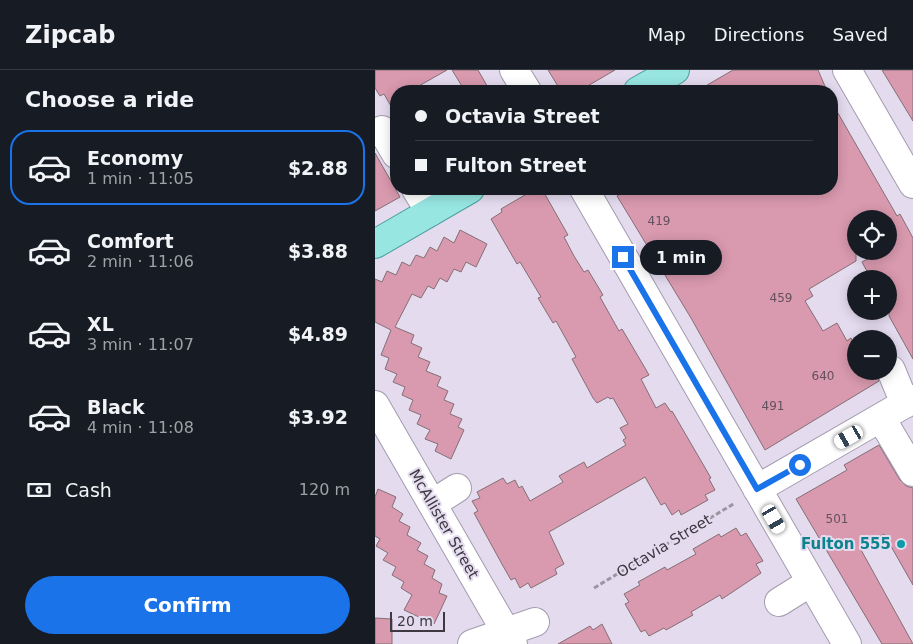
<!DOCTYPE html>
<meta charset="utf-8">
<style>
:root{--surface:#171b24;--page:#20242c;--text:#f1f3f6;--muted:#9ea1a6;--line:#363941;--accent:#1a73e8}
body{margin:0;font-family:"DejaVu Sans",sans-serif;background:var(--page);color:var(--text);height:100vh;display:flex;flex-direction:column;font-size:19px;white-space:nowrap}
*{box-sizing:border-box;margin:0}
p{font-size:16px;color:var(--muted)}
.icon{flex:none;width:28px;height:28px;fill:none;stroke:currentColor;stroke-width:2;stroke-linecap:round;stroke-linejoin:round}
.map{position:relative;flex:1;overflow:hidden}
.details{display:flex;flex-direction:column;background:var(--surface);width:375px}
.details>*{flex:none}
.guide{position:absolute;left:15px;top:15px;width:448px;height:110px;border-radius:20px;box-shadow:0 2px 12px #0003;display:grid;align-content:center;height:110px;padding:0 25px;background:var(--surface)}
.tools{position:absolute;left:472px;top:140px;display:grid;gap:10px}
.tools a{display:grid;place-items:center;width:50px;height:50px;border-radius:50%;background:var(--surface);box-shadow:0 2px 12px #0003;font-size:25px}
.scale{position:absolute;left:15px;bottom:12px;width:55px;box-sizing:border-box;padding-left:5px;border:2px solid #3c3940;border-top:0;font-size:14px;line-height:18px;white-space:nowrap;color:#3c3940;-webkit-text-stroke:4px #e4dbef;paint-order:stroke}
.end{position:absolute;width:22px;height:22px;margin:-11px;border:6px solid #1a73e8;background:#fff;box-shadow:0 0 0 2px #fff}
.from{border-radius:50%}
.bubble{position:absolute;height:35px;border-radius:18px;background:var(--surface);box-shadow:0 2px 12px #0003;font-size:16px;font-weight:700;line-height:35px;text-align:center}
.car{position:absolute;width:15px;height:30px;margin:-15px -8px;border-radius:6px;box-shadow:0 0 4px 1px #0007;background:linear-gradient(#fff 24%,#345 0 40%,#fff 0 76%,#345 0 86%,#fff 0)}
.guide b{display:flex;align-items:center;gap:18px;height:48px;font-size:19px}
.guide b+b{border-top:1px solid var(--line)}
.guide i{width:12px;height:12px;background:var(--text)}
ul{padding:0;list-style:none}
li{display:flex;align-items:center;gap:15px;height:75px;margin:0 10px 8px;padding:0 15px;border:2px solid transparent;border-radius:20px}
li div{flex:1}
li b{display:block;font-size:19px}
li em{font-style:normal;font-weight:700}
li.current{border-color:var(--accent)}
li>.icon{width:45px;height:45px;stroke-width:1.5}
h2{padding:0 25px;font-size:22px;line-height:60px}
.pay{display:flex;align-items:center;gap:12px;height:55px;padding:0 25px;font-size:19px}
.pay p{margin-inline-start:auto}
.primary-button{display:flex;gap:10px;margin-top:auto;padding:10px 25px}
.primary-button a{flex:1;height:58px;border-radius:30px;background:var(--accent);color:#fff;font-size:20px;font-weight:700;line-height:58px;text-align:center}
header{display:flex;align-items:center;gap:30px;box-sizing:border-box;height:70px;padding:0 25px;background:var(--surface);border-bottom:1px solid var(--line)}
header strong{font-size:24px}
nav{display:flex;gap:28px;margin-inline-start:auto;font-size:18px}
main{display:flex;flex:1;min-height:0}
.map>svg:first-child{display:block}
</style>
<header>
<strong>Zipcab</strong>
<nav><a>Map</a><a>Directions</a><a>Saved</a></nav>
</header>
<main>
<section class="details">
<h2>Choose a ride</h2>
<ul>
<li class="current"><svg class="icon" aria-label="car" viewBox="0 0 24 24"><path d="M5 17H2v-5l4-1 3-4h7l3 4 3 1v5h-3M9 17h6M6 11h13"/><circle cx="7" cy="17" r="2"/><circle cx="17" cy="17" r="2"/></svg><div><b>Economy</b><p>1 min · 11:05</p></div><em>$2.88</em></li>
<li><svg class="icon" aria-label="car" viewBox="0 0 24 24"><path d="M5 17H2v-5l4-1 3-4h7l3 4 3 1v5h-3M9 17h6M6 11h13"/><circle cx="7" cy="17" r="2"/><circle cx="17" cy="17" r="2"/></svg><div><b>Comfort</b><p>2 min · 11:06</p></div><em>$3.88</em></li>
<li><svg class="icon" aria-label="car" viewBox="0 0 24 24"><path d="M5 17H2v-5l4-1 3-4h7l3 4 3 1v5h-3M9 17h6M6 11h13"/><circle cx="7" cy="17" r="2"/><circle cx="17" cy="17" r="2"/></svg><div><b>XL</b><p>3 min · 11:07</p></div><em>$4.89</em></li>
<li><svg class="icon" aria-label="car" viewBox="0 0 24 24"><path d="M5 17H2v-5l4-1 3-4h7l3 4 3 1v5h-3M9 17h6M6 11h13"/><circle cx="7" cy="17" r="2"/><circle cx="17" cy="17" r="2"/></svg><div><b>Black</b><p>4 min · 11:08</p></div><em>$3.92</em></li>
</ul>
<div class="pay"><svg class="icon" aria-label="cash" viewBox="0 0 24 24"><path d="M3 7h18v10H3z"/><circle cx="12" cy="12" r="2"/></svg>Cash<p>120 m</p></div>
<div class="primary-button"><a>Confirm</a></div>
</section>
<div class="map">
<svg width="538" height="574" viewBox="0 0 538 574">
<rect width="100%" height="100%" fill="#e4dbef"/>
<path fill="#d999ae" stroke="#846f75" d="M0 0H72L35 21H21V45L9 24 5 26 0 18Z
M77 0H103L115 21H90Z
M173 0H240L204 21H186Z
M358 0H443L452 21H322Z
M507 0H538V51Z
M456 31 522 146 525 144 538 168V289L514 246V209H496L487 192 506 181H514V151L517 149H481V191L434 219 438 226 430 231 448 261 462 253 472 271 476 268 481 277V301H501L504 311 390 380 316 248 242 126 244 125 240 119H456Z
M0 83 25 127 0 141Z
M167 119 193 165 189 167 199 186 209 202 213 200 228 225 225 227 244 261 247 259 270 298 274 305 266 309 281 338 290 333 296 342 297 341 336 408 334 409 340 420 330 425 333 430 306 445 304 440 297 445 290 433 286 435 270 407 174 462 189 494 180 499 182 504 156 518 153 513 145 518 140 508 136 510 128 496 99 443 103 441 97 431 105 428 102 422 128 408 132 414 140 410 144 418 147 416 155 431 188 412 184 406 209 392 212 398 251 375 248 370 251 368 245 358 253 354 238 328 235 329 233 327 222 333 218 328 197 289 201 287 181 251 178 253 163 228 166 227 145 192 142 194 116 149 127 142 126 139 155 122 157 125Z
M85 160 112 174 101 197 91 192 86 202 79 199 72 212 65 208 59 219 53 216 46 228 37 224 20 257 39 265 36 273 47 278 43 287 55 292 51 301 66 307 62 316 73 321 69 330 79 334 75 344 87 349 83 357 89 360 76 389 60 381 63 374 50 369 55 360 42 354 46 345 34 340 38 330 27 325 30 317 18 312 22 304 10 299 14 288 6 285 16 260 0 252V209L7 212 12 201 21 205 27 192 35 196 41 185 49 188 55 177 62 181 69 167 79 173Z
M504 375 525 410 531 416 538 418V515L509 464 485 478 538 574H507L421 429 472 400 469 395Z
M3 419 21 427 17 437 28 444 24 451 35 457 32 465 46 473 42 480 53 486 49 494 60 500 57 508 67 514 64 523 72 526 59 554 29 540 37 525 26 518 29 512 17 505 21 497 8 490 13 483 1 476 5 469 0 466V427Z
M361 458 366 466 371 463 388 491 381 494 386 503 347 529 345 525 316 542 318 545 291 560 289 558 274 566 270 560 266 562 250 534 254 532 249 524 265 515 263 512 290 497 292 500 321 484 318 479 344 464 346 467Z
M0 548 17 549V574H0Z
M227 554 237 574H183L215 556 218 560Z"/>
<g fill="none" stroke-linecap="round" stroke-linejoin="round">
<g stroke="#a39bae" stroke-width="30">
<path id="minor" d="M139 0 152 21
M472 0 538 114
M7 60 21 84
M41 119 55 142
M209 119 472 574
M516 300 530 334
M0 335 138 574
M506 348 538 402
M382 419 538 329
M57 434 82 418
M404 532 436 512
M97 574 160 552"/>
</g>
<g stroke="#4a9f9d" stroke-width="30">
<path id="major" d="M263 21 300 0
M0 174 95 119"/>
</g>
<path stroke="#9c96a4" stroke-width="3" stroke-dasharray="5 2.5" stroke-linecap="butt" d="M219 518 360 433"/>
<use href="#minor" stroke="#fff" stroke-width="28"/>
<use href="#major" stroke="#97e6e2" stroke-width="28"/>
</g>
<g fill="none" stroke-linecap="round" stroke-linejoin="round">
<path stroke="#1a73e8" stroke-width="6" d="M248 187 382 419 425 395"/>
</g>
<circle fill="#0f9aa8" stroke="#e4dbef" stroke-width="2" cx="526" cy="474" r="5"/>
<g text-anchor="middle" stroke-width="4" stroke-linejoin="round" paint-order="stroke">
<g font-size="12" fill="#63515c">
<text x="284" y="155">419</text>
<text x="406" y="232">459</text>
<text x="448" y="310">640</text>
<text x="398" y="340">491</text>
<text x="462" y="453">501</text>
</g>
<g font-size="15" fill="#3c3940" stroke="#e4dbef">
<text transform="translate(69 454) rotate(60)" y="5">McAllister Street</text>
<text transform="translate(289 476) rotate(-31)" y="5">Octavia Street</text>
</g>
<g font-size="15" font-weight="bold" fill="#0d838f" stroke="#e4dbef" text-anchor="end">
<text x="516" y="479">Fulton 555</text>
</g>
</g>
</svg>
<div class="tools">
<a><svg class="icon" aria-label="locate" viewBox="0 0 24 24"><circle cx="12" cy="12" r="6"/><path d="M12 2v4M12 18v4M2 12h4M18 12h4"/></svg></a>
<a>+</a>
<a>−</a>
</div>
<div class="scale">20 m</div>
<i class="end from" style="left:425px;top:395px"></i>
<i class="end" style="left:248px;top:187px"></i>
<div class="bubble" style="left:265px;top:170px;width:82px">1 min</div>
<i class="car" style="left:474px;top:367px;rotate:240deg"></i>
<i class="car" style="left:399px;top:449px;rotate:150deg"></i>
<div class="guide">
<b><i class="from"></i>Octavia Street</b>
<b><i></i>Fulton Street</b>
</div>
</div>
</main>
